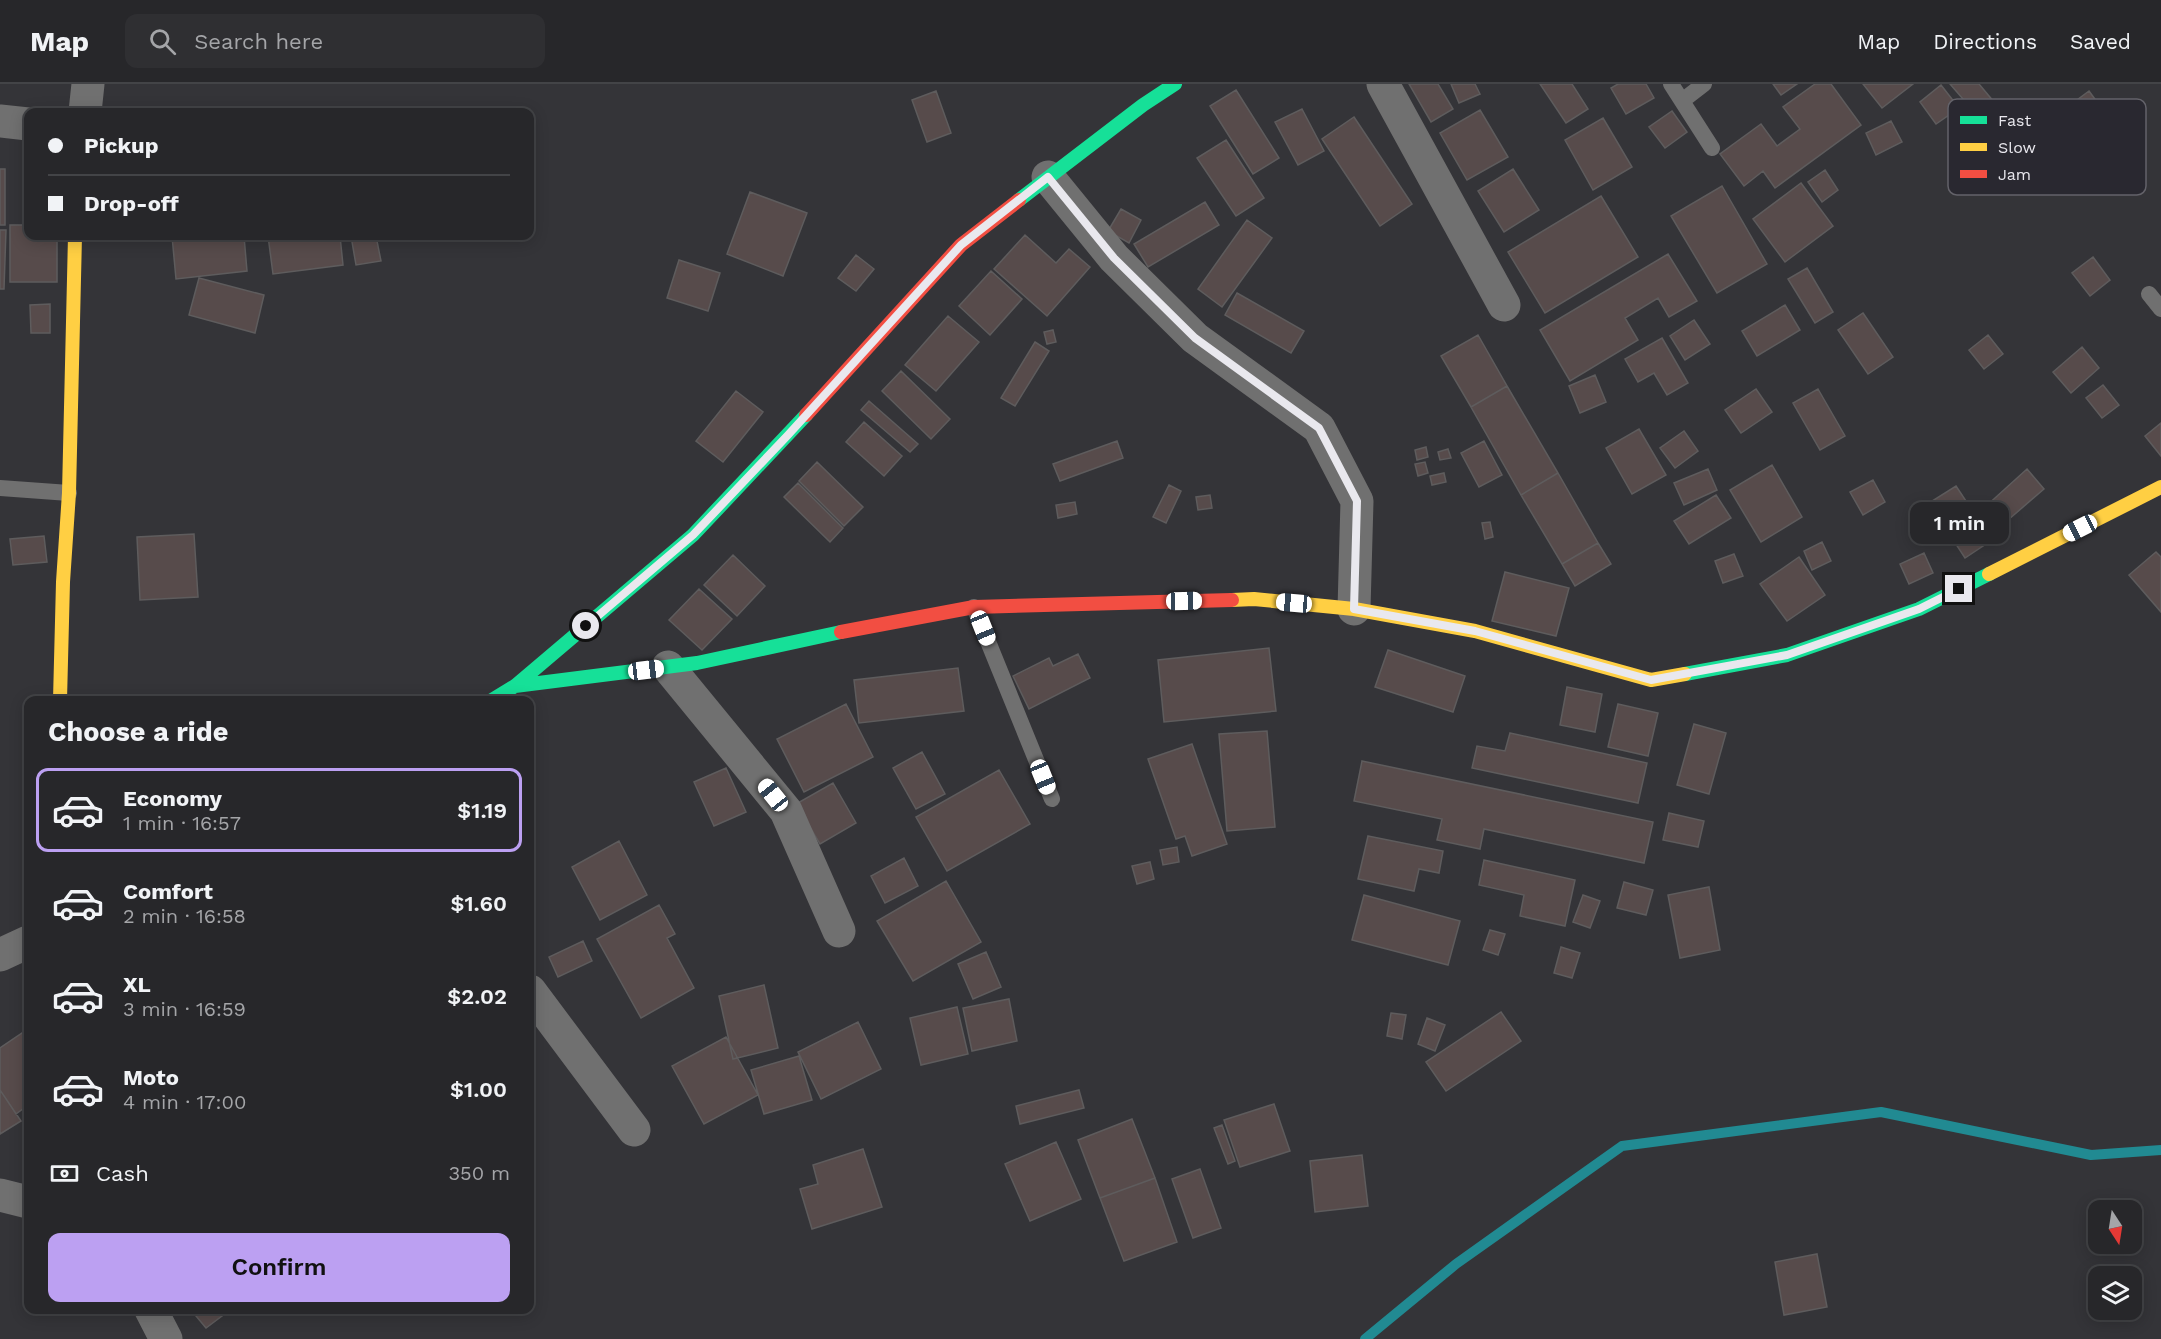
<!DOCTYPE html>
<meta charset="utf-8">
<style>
:root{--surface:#27272a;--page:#2f2f32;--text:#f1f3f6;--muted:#a4a5a8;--line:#434447;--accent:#bca0f2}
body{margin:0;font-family:"Work Sans",sans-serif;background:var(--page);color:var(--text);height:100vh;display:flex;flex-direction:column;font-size:22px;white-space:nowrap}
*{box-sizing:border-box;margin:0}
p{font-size:20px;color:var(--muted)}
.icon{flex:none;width:33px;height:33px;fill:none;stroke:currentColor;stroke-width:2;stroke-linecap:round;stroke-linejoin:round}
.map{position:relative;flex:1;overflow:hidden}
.panel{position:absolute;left:24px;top:612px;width:510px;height:618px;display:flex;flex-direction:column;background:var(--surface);border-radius:12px;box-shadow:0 3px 15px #0003,0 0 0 2px var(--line)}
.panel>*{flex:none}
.banner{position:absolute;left:24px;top:24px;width:510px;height:132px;border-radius:12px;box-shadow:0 3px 15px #0003,0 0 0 2px var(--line);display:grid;align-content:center;height:132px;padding:0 24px;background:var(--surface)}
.needle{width:39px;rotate:168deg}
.controls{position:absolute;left:2088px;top:1116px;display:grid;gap:12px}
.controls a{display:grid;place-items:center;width:54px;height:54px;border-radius:12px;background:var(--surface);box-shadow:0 3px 15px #0003,0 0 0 2px var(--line);font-size:30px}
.end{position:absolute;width:27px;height:27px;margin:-14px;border:8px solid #e9e8ee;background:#111;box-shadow:0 0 0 3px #111}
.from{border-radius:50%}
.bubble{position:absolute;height:42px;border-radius:12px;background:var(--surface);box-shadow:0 3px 15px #0003,0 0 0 2px var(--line);font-size:20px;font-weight:600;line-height:42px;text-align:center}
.car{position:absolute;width:18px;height:36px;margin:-18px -9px;border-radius:8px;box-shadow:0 0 4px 2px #0007;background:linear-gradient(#fff 24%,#345 0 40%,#fff 0 76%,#345 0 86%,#fff 0)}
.banner b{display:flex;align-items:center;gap:21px;height:57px;font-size:22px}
.banner b+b{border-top:2px solid var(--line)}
.banner i{width:15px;height:15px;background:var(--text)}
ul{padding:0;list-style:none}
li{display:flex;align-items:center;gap:18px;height:84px;margin:0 12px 9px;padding:0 12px;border:3px solid transparent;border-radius:12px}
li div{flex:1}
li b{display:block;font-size:22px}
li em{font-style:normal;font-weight:600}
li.on{border-color:var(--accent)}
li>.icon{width:54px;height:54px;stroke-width:1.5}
h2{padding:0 24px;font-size:27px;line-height:72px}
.pay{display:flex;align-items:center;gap:15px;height:66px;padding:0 24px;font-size:22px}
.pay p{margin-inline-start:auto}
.cta{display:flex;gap:12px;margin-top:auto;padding:12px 24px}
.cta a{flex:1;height:69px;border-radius:12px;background:var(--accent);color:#111;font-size:24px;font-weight:600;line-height:69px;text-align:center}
header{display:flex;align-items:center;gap:36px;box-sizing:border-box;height:84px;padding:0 30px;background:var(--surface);border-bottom:2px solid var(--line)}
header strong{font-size:28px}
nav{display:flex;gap:33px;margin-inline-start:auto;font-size:21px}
.search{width:420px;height:54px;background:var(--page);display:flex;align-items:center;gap:15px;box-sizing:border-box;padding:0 21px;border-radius:12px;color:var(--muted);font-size:22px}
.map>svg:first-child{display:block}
</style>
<header>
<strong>Map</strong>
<div class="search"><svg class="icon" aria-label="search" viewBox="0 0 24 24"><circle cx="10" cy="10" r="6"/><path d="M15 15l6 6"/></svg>Search here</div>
<nav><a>Map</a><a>Directions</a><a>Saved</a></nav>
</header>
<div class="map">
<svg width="2161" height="1255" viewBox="0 0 2161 1255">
<rect width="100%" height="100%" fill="#343438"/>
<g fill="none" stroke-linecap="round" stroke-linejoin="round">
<path stroke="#218a92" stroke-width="10" d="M1365 1255 1456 1180 1622 1062 1881 1028 2091 1071 2161 1066"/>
</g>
<path fill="#574b4b" stroke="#5e5c5d" stroke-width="1.5" d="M1409 0H1438L1453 25 1431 38Z
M1451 0H1475L1480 10 1459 19Z
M1540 0H1572L1588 25 1566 39Z
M1618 0H1646L1654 14 1626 30 1611 4Z
M1773 0H1797L1781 11Z
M1815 0H1831L1861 41 1775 104 1763 87 1744 102 1720 70 1761 40 1777 62 1800 45 1783 23Z
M1863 0H1913L1882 24Z
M1950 0H1979L1999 24 1982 37Z
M1941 1 1959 24 1936 40 1920 18Z
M1236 6 1279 74 1253 90 1210 22Z
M936 7 951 49 927 58 912 16Z
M2089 7 2114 41 2090 59 2065 25Z
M1302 25 1324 67 1298 81 1275 38Z
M1480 26 1508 73 1467 96 1440 49Z
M1672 27 1687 48 1665 64 1649 43Z
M1354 33 1412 120 1380 142 1322 55Z
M1603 34 1632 83 1593 106 1565 56Z
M1891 37 1902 58 1876 71 1866 49Z
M1226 56 1264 114 1236 132 1197 74Z
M0 85H5V141H0Z
M1513 85 1539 126 1504 148 1478 107Z
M1825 86 1838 106 1822 118 1808 98Z
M1801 99 1833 142 1785 178 1753 135Z
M1722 102 1767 180 1717 209 1671 132Z
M750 108 807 129 783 192 727 170Z
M1601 112 1638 173 1545 229 1508 168Z
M1205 118 1219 141 1148 183 1134 160Z
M1121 125 1141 136 1129 159 1108 147Z
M1247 136 1272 154 1222 223 1198 205Z
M10 141H28V152H57V198H10Z
M0 146H6L4 205H0Z
M1025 151 1056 179 1069 165 1090 183 1047 232 994 185Z
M172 152H244L247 187 176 195Z
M268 152H340L343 181 273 190Z
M351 152H376L381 177 356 181Z
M1668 170 1697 217 1669 233 1658 214 1625 234 1638 256 1570 297 1540 246Z
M856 171 874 185 856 207 838 194Z
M2093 173 2110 196 2090 212 2072 189Z
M679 176 720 189 708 227 667 214Z
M1807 184 1833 228 1815 239 1788 195Z
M991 187 1022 215 990 251 959 222Z
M199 194 264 211 255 249 189 231Z
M1237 209 1304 247 1291 269 1225 231Z
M50 220V249H31L30 221Z
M1785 221 1800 246 1757 272 1742 247Z
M1863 229 1893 273 1868 290 1838 246Z
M948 232 979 258 936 307 905 281Z
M1694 236 1710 260 1685 276 1670 252Z
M1053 246 1056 258 1047 260 1044 248Z
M1478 251 1507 302 1471 323 1441 272Z
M1988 251 2003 270 1984 285 1969 266Z
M1662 254 1688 299 1667 311 1654 289 1638 298 1625 275Z
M1035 258 1049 267 1015 322 1001 314Z
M2082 263 2099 284 2071 309 2053 288Z
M901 287 950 335 931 355 882 307Z
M1595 291 1606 318 1580 329 1569 302Z
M2103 301 2119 321 2102 334 2086 314Z
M1507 302 1558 389 1521 411 1471 323Z
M1756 305 1772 328 1741 349 1725 326Z
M1818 305 1845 352 1820 366 1793 319Z
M736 307 763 328 723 378 696 357Z
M869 317 918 360 910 368 861 326Z
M864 338 902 372 884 392 846 358Z
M2161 339V372L2145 352Z
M1639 345 1666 391 1632 410 1606 364Z
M1684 347 1698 367 1675 384 1660 364Z
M1117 357 1123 374 1060 397 1053 380Z
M1484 357 1502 391 1479 403 1461 369Z
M1426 363 1428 373 1417 376 1415 366Z
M1448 365 1451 374 1440 376 1438 368Z
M817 378 863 423 844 442 799 397Z
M1425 378 1428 389 1418 392 1415 380Z
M1772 381 1802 433 1761 458 1730 406Z
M1708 385 1717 406 1684 421 1674 399Z
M2027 385 2044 405 2001 442 1985 423Z
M1444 389 1446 398 1432 401 1430 392Z
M1558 389 1598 459 1562 480 1521 411Z
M1873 396 1885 418 1863 431 1850 408Z
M798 399 843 444 830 458 784 413Z
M1169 401 1181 407 1166 439 1153 433Z
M1956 402 1992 456 1965 474 1929 419Z
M1210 411 1212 424 1198 426 1196 413Z
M1716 411 1731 434 1689 460 1674 437Z
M1075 418 1077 430 1058 434 1056 421Z
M1490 438 1493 453 1485 455 1482 439Z
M194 450 198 513 140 516 137 453Z
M44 452 47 478 13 481 10 455Z
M1822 458 1831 477 1812 486 1804 467Z
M1598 459 1611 480 1575 502 1562 480Z
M2156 468 2161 473V528L2129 491Z
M1924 469 1933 489 1909 500 1900 480Z
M1734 470 1743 492 1723 499 1715 477Z
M733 471 765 502 737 532 704 501Z
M1799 473 1825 511 1787 537 1760 500Z
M1505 488 1569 504 1556 552 1492 537Z
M699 505 732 535 702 566 669 536Z
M1269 564 1276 627 1164 638 1158 576Z
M1388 566 1465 592 1453 628 1375 603Z
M1078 570 1090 594 1029 625 1013 592 1049 574 1053 582Z
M958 584 964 627 859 639 854 596Z
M1567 603 1602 610 1595 648 1560 641Z
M846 620 873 673 804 708 777 655Z
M1618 620 1658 629 1648 672 1608 663Z
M1694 640 1726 649 1709 710 1677 701Z
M1267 647 1275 743 1227 747 1219 650Z
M1510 649 1647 679 1638 719 1472 684 1477 662 1505 667Z
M1192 660 1227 760 1192 772 1185 752 1176 755 1148 675Z
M922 668 945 710 916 725 893 684Z
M1362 677 1653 738 1644 779 1484 745 1480 765 1437 756 1442 735 1354 717Z
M726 684 746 728 714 742 694 698Z
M999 686 1030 740 947 787 916 733Z
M833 699 856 739 820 760 796 720Z
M1669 729 1704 737 1698 763 1663 756Z
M1368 752 1443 767 1439 789 1419 785 1414 807 1358 795Z
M619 757 647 811 600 836 572 783Z
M1177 763 1179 778 1163 781 1160 766Z
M904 774 918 802 885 819 871 792Z
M1484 776 1575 796 1565 842 1520 832 1524 811 1479 801Z
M1150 778 1154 795 1137 800 1132 782Z
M946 797 981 858 913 897 877 837Z
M1624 798 1653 806 1646 831 1617 824Z
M1709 803 1720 866 1680 874 1668 811Z
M1364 811 1460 837 1448 881 1352 856Z
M1583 811 1600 817 1590 844 1573 838Z
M659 821 675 850 667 854 694 904 641 934 597 855Z
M1490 846 1505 850 1498 871 1483 866Z
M583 857 592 877 558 893 549 873Z
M1561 863 1580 869 1572 894 1554 889Z
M986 868 1001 903 973 915 958 880Z
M764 901 778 964 733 975 719 912Z
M1009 915 1017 957 972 967 963 924Z
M957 923 968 970 921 981 910 934Z
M1501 928 1521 957 1446 1007 1426 978Z
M1391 929 1406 931 1402 955 1387 952Z
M1427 934 1445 941 1435 967 1418 960Z
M858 938 881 985 821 1015 798 968Z
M28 945V1021L16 1030 0 1006V964Z
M726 953 758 1011 704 1040 672 982Z
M799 972 812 1016 764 1030 751 986Z
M0 1006 21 1037 0 1050Z
M1079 1006 1084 1024 1020 1040 1016 1022Z
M1274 1020 1290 1067 1240 1083 1224 1036Z
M1132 1035 1155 1094 1100 1114 1078 1056Z
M1222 1041 1235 1077 1228 1080 1214 1044Z
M1056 1058 1081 1115 1030 1137 1005 1080Z
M863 1065 882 1123 812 1145 800 1105 818 1100 813 1081Z
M1362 1071 1368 1122 1315 1128 1310 1077Z
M1200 1085 1221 1144 1193 1154 1172 1095Z
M1155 1094 1177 1158 1124 1177 1100 1114Z
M1817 1170 1827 1223 1784 1231 1775 1178Z
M191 1226H230L206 1244Z"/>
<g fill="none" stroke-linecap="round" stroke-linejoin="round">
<path stroke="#707070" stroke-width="16" d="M1671 0 1712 64
M1682 17 1704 0
M2149 210 2161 225
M0 404 69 409
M974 523 1052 715"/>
<path stroke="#707070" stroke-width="33" d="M1383 0 1504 221
M85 28 88 0
M0 37 28 40
M1048 93 1114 174 1195 254 1319 344 1357 417 1354 525
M668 583 786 727 839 847
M0 871 28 858
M530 907 634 1046
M0 1111 28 1118
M151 1226 166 1255"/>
<path stroke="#16e098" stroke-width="14" d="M1019 116 1143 21 1175 0
M1685 590 1787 571 1919 525 1989 490
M515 602 697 579 841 548
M492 616 515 602 693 451 806 331"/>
<path stroke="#ffcf43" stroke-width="14" d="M1989 490 2161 403
M1232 516 1254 515 1354 525 1475 547 1651 596 1685 590
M60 616 63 498 69 409 75 152"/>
<path stroke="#f24e42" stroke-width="14" d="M806 331 961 161 1019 116
M841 548 974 523 1232 516"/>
</g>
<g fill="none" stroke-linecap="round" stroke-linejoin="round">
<path stroke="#e9e8ee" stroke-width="8" d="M586 542 693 451 788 351 961 161 1048 93 1114 174 1195 254 1319 344 1357 417 1354 525 1475 547 1651 596 1787 571 1919 525 1959 505"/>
</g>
<rect x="1948" y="15" width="198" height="96" rx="9" fill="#292830" stroke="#636269" stroke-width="1.5"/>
<rect x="1960" y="32" width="27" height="8" fill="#16e098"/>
<rect x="1960" y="59" width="27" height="8" fill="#ffcf43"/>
<rect x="1960" y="86" width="27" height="8" fill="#f24e42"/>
<g font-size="16" fill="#e9e8ee">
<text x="1998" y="42">Fast</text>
<text x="1998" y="69">Slow</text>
<text x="1998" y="96">Jam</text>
</g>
</svg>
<div class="controls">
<a><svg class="needle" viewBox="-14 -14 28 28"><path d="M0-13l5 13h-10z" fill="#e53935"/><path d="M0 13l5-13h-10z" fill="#a4a5a8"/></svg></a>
<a><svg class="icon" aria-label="layers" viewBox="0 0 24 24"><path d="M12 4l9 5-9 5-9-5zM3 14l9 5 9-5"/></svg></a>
</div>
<i class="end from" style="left:586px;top:542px"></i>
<i class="end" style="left:1959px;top:505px"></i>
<div class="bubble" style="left:1910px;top:418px;width:99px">1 min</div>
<i class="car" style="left:2080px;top:444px;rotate:243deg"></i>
<i class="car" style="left:1184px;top:517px;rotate:89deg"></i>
<i class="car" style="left:1294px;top:519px;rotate:275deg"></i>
<i class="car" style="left:983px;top:544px;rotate:158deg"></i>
<i class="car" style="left:646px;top:586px;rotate:83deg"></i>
<i class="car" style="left:1043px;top:693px;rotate:158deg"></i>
<i class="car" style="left:773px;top:711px;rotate:321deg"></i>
<div class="banner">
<b><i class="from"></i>Pickup</b>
<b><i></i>Drop-off</b>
</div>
<section class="panel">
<h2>Choose a ride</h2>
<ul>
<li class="on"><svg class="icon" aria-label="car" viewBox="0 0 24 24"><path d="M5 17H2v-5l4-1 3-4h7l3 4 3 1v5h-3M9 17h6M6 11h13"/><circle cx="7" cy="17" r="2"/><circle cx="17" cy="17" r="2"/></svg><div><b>Economy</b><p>1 min · 16:57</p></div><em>$1.19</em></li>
<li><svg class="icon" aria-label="car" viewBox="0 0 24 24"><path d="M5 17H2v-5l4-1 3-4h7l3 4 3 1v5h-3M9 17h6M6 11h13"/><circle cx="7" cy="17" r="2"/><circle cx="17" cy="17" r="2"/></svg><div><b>Comfort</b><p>2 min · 16:58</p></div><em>$1.60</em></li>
<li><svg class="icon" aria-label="car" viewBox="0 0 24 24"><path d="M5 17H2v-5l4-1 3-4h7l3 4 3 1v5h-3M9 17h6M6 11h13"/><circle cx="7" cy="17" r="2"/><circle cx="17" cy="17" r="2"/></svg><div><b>XL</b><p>3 min · 16:59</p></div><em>$2.02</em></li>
<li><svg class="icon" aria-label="car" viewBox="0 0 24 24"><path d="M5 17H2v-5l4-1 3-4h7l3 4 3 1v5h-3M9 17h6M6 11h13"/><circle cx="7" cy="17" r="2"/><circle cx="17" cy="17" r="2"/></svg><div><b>Moto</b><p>4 min · 17:00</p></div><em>$1.00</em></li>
</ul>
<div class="pay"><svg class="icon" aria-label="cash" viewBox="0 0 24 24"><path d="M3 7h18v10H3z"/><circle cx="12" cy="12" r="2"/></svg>Cash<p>350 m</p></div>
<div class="cta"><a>Confirm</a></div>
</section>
</div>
